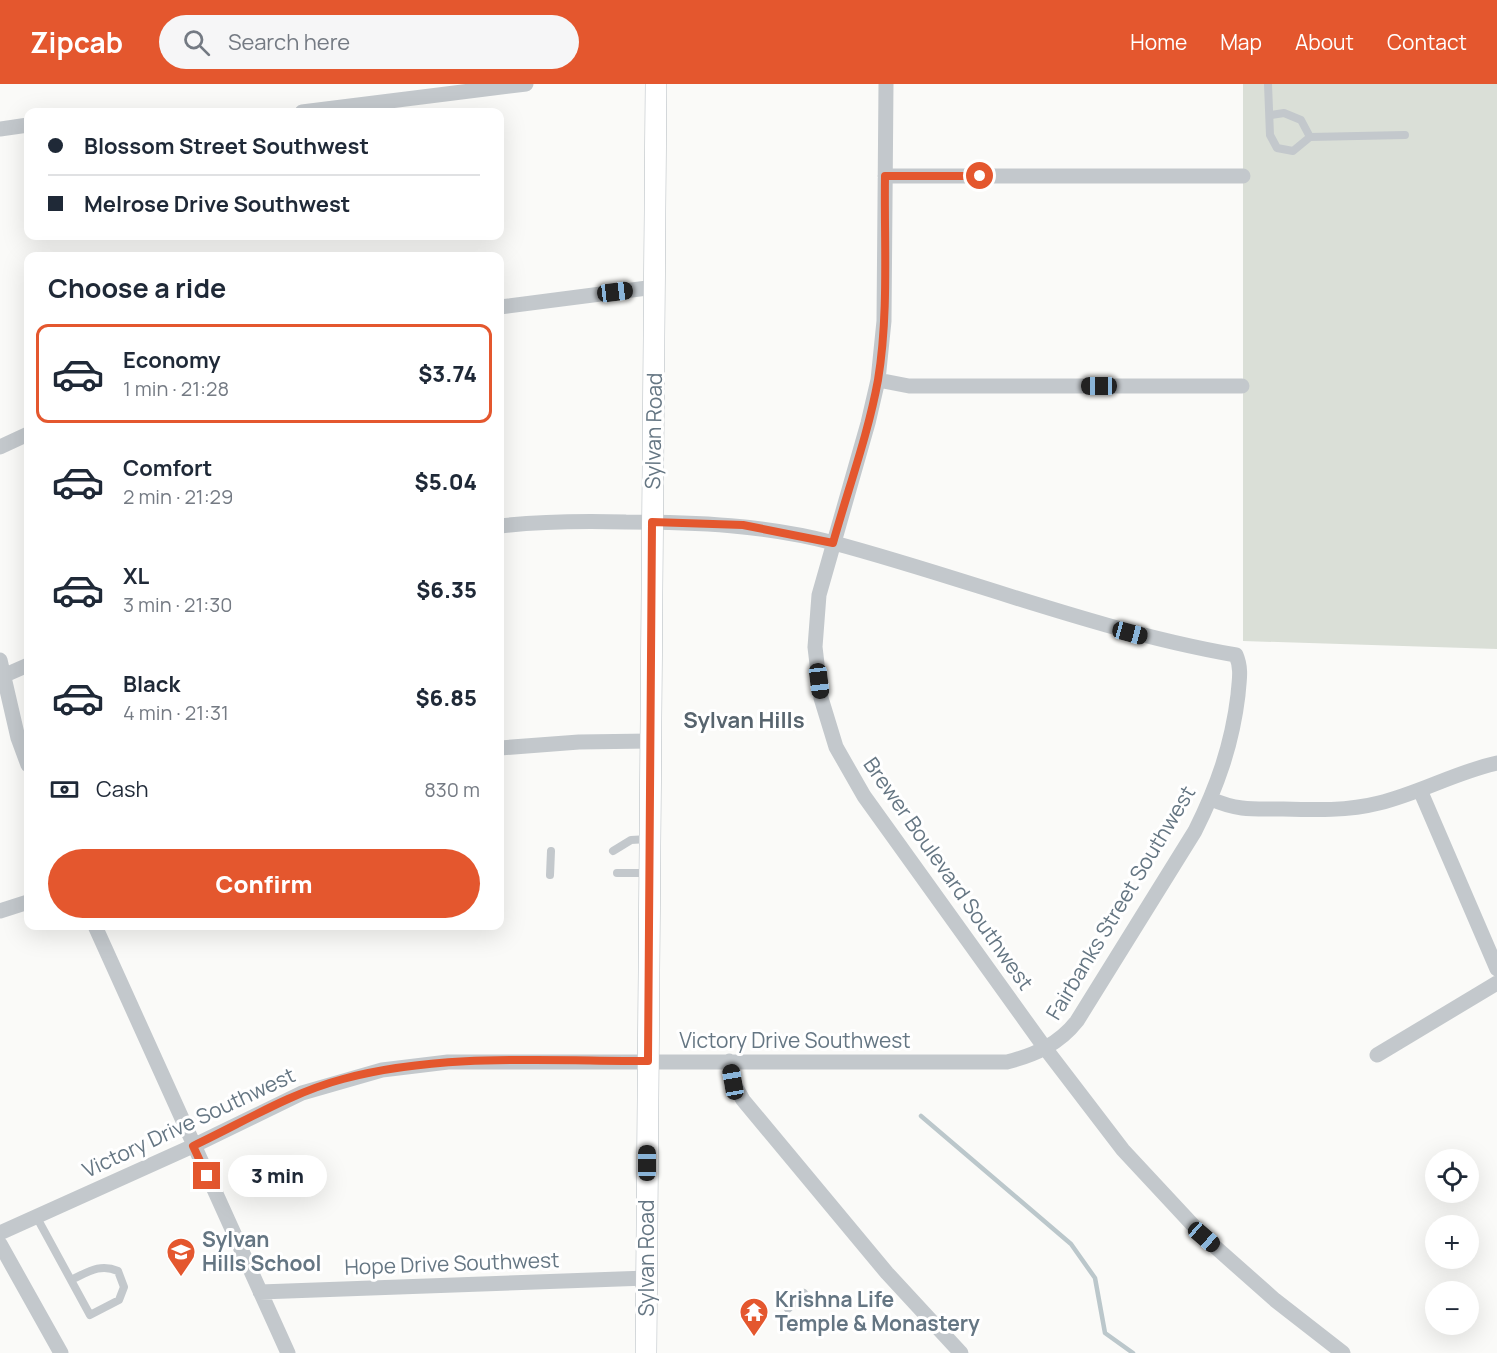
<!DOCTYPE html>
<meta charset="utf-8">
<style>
:root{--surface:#fff;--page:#f6f6f7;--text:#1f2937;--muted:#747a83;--line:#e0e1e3;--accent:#e4572e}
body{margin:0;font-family:Manrope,sans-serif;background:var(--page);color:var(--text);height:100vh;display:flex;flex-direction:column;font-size:22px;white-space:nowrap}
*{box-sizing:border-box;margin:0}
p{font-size:20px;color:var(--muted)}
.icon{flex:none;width:33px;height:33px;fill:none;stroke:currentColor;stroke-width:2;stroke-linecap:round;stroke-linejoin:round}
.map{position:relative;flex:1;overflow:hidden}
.sheet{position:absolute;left:24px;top:168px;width:480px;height:678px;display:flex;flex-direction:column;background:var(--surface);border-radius:12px;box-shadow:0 6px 24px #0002}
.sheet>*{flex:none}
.top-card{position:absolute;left:24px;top:24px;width:480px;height:132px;border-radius:12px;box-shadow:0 6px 24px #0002;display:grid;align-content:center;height:132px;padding:0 24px;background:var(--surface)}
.controls{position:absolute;left:1425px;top:1065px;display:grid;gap:12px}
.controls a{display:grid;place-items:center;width:54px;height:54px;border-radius:50%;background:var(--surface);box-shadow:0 6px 24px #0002;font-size:30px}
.end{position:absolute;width:27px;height:27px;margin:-14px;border:8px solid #e4572e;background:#fff;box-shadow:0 0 0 3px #fff}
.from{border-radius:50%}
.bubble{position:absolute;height:42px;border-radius:21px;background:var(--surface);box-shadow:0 6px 24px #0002;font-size:20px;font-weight:800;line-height:42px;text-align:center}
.car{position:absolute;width:18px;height:36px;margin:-18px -9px;border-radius:8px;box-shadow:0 0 4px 2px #0007;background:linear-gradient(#222 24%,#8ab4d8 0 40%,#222 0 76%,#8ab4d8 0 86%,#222 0)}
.top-card b{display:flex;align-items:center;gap:21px;height:57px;font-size:22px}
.top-card b+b{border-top:2px solid var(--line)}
.top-card i{width:15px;height:15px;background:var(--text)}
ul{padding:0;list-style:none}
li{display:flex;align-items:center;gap:18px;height:99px;margin:0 12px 9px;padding:0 12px;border:3px solid transparent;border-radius:12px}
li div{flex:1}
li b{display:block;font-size:22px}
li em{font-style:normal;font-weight:800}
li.on{border-color:var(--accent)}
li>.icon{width:54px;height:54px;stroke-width:1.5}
h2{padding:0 24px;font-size:27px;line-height:72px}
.pay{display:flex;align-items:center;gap:15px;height:66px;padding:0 24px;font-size:22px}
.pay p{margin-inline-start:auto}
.action{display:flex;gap:12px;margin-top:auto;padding:12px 24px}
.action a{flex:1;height:69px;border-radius:36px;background:var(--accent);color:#fff;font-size:24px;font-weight:800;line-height:69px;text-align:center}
header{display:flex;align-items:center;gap:36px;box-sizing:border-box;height:84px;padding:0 30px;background:var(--accent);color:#fff}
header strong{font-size:28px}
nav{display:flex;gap:33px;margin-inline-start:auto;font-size:21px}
.search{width:420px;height:54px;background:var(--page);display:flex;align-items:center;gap:15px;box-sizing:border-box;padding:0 21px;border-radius:33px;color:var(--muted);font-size:22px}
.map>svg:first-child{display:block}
</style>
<header>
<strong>Zipcab</strong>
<div class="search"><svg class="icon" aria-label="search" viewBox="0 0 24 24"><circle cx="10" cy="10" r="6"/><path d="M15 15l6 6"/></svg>Search here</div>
<nav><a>Home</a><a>Map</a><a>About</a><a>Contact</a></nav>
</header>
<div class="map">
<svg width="1497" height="1269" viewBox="0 0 1497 1269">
<rect width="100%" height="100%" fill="#fafaf8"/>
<path fill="#dadfd7" d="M1243 0H1497V565L1243 557Z"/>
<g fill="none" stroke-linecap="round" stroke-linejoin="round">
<path stroke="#bbc7cb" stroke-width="4.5" d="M921 1032 1071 1160 1095 1194 1105 1249 1133 1269"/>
<g stroke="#b3babf" stroke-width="22">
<path id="secondary" d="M646 1269 656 0"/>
</g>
<path stroke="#c3c8cc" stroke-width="8" d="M1268 0 1270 51 1277 64 1293 67 1310 53 1405 51
M1271 31 1284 29 1301 36 1310 53
M613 767 631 756 648 755
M617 789H648
M550 791 551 767
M36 1132 90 1231 119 1216 124 1203 118 1187C100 1179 88 1188 71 1196
M788 1225 804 1209"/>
<path stroke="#c3c8cc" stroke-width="15" d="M886 0 884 237 878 296 868 339 819 511 815 563 821 614 836 663 864 712 1045 964 1123 1066 1204 1153 1275 1216 1343 1269
M302 28 526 0
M0 45 28 41
M885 92H1243
M500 223 655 203
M878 296 909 302H1242
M0 363 28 350
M0 576 18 654 28 681
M3 592 28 581
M500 664 579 658 650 657
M1420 706 1497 885
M1211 715C1238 727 1254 725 1283 725 1315 726 1348 727 1379 719 1420 709 1456 688 1497 679
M0 827 28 818
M95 842 288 1269
M1377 971 1497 899
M729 977 733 998 743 1016 887 1189 961 1269
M0 1149 193 1062 302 1009 382 986 448 978H1007C1035 971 1059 960 1077 937L1195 747C1217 703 1232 661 1238 611 1239 597 1242 585 1236 571 1098 547 969 495 834 459 766 441 696 438 626 438 584 437 542 437 500 442
M0 1160 61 1269
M260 1208 647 1194"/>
<use href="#secondary" stroke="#fff" stroke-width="21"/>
</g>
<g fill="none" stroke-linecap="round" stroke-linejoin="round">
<path stroke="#e4572e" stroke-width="8" d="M207 1092 193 1062C242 1039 290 1009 343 995 441 969 547 977 648 977L652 438 743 441 833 459C848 405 868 351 878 296 889 229 884 159 885 92H980"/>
</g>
<defs>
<g id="school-pin" transform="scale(1.5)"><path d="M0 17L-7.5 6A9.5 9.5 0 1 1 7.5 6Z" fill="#e4572e" stroke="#fff"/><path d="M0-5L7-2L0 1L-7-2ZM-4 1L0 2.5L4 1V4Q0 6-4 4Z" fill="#fff"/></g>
<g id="temple-pin" transform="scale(1.5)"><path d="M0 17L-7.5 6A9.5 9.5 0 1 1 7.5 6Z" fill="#e4572e" stroke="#fff"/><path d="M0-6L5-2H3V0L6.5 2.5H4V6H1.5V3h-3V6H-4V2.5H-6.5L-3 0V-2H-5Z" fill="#fff"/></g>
</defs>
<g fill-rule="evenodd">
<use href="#school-pin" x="181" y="1168"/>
<use href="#temple-pin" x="754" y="1228"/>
</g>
<g text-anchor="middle" stroke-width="6" stroke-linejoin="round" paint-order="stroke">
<g font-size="21" fill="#657683" stroke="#fff">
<text transform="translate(654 347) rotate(-89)" y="7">Sylvan Road</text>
<text transform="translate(948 790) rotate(55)" y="7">Brewer Boulevard Southwest</text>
<text transform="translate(1121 819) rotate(-59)" y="7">Fairbanks Street Southwest</text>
<text x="795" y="964">Victory Drive Southwest</text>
<text transform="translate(189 1039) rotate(-25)" y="7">Victory Drive Southwest</text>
<text transform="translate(647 1174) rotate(-90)" y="7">Sylvan Road</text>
<text transform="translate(452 1180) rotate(-2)" y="7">Hope Drive Southwest</text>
</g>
<g font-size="21" font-weight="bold" fill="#657683" stroke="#fff" text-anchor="start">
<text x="202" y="1163">Sylvan<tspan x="202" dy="24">Hills School</tspan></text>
<text x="775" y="1223">Krishna Life<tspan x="775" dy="24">Temple &amp; Monastery</tspan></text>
</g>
<g font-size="22" font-weight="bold" fill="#57646e" stroke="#fff">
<text x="744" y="644">Sylvan Hills</text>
</g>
</g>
</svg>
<div class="controls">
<a><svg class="icon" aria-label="locate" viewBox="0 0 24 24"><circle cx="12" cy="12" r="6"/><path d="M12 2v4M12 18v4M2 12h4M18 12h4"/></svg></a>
<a>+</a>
<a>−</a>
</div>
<i class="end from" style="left:980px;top:92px"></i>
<i class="end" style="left:207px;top:1092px"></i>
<div class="bubble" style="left:228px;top:1071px;width:99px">3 min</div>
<i class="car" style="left:615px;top:208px;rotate:83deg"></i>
<i class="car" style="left:1099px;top:302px;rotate:270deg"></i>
<i class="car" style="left:1130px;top:549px;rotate:105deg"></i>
<i class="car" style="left:819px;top:597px;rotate:173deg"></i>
<i class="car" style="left:733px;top:998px;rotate:350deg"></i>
<i class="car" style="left:647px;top:1079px;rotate:0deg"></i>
<i class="car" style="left:1204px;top:1153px;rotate:131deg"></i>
<div class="top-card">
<b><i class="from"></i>Blossom Street Southwest</b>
<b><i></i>Melrose Drive Southwest</b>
</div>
<section class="sheet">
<h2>Choose a ride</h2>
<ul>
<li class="on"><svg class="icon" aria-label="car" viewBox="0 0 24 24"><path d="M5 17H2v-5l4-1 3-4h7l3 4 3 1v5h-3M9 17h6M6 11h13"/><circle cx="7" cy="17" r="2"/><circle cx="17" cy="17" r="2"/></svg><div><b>Economy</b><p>1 min · 21:28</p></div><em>$3.74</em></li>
<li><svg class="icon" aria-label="car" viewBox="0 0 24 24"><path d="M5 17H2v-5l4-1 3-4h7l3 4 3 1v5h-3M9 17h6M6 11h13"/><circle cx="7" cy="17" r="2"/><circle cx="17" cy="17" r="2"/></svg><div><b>Comfort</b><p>2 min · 21:29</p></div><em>$5.04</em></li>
<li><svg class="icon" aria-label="car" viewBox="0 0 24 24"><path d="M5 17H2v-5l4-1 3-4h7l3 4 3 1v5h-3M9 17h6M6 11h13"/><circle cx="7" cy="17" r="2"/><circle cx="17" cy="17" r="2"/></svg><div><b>XL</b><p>3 min · 21:30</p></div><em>$6.35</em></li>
<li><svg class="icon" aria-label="car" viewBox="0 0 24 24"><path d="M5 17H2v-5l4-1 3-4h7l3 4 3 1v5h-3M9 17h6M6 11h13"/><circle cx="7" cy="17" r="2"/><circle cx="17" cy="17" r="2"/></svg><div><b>Black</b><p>4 min · 21:31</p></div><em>$6.85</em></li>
</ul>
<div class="pay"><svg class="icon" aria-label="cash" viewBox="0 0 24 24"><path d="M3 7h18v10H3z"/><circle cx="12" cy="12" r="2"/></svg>Cash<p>830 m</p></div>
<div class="action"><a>Confirm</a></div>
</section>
</div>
